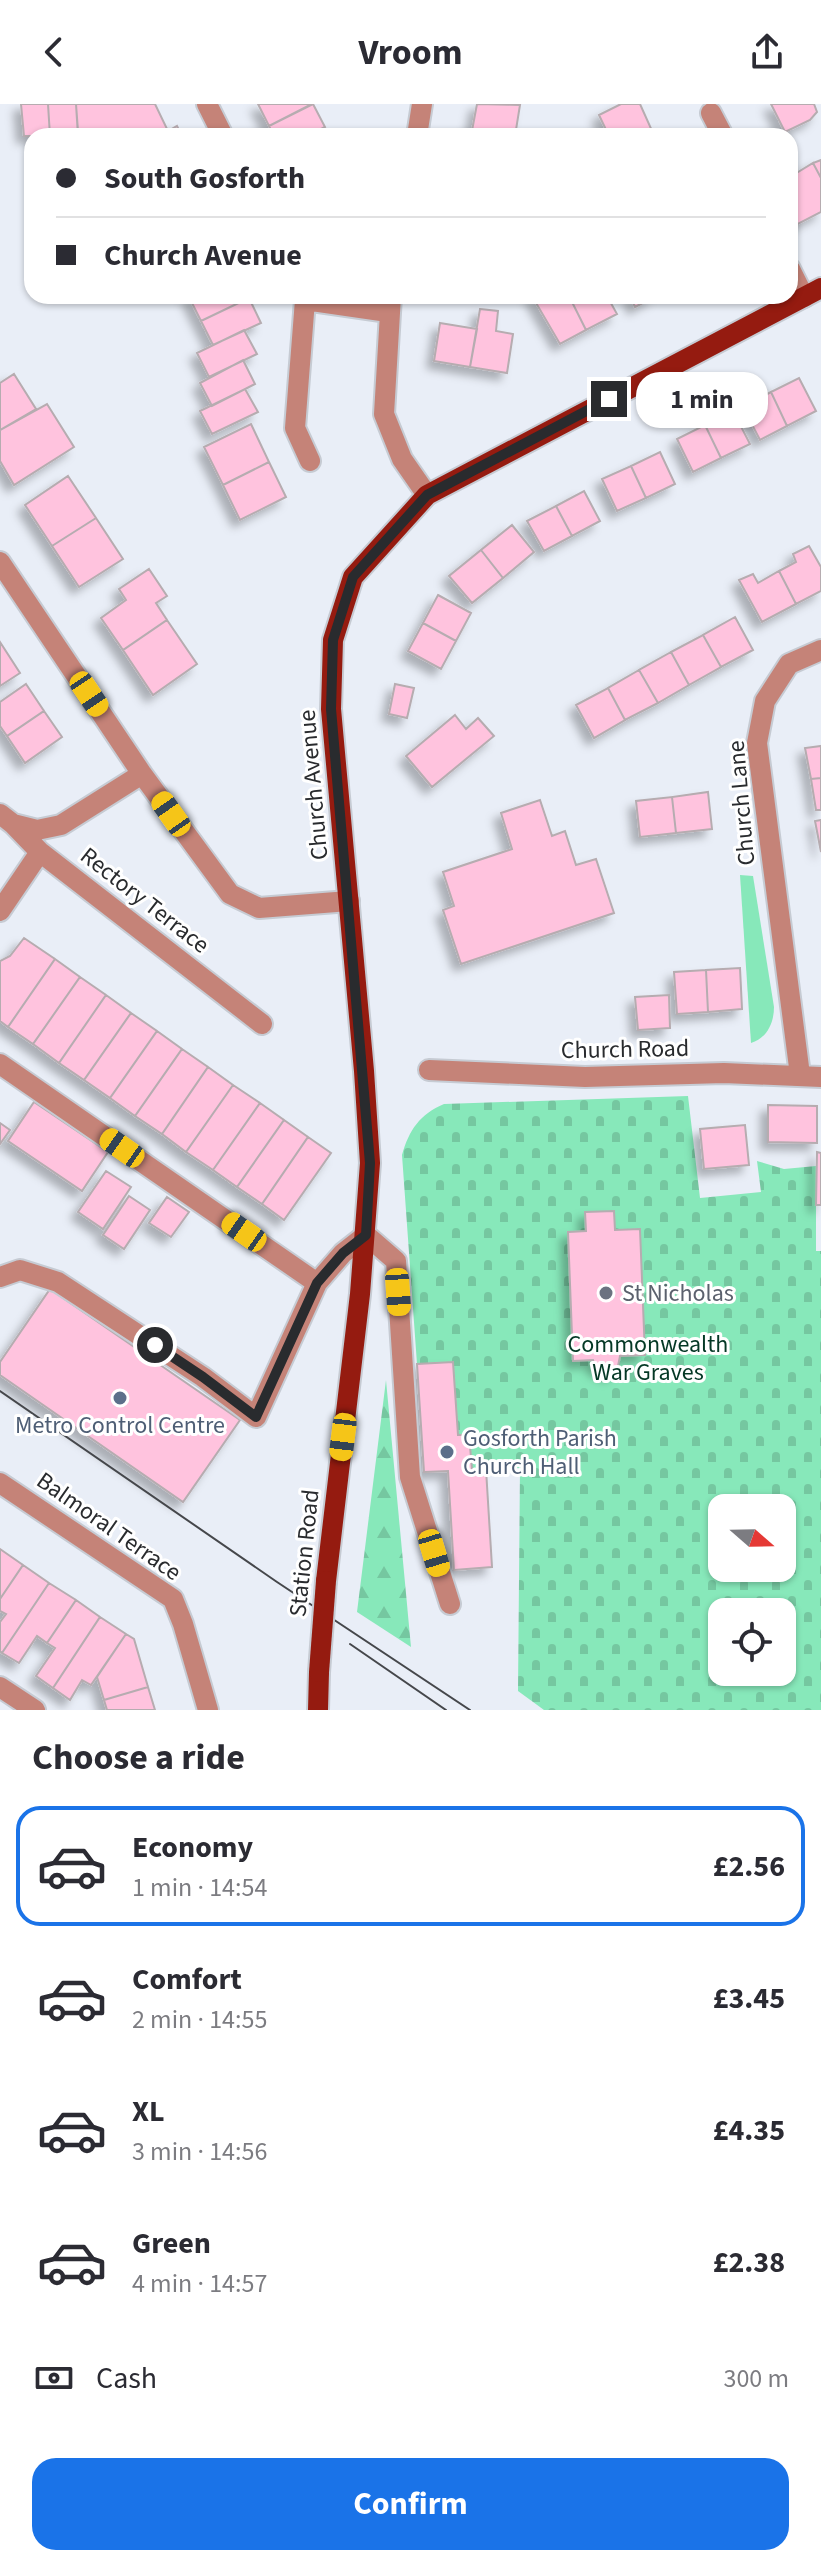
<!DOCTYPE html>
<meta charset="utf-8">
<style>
:root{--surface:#fff;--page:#f7f7f7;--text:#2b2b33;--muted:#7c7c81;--line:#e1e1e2;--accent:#1a73e8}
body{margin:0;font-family:"Source Sans 3",sans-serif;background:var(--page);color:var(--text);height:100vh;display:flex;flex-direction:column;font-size:30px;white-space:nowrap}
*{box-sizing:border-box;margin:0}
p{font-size:26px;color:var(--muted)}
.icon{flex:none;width:44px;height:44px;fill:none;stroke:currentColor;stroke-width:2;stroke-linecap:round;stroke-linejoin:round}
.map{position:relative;height:1606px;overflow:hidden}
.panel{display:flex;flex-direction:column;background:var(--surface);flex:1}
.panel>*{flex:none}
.guide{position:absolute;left:24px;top:24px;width:774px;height:176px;border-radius:24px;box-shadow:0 2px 6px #0004;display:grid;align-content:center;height:176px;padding:0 32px;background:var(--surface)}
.needle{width:52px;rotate:110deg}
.tools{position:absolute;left:708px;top:1390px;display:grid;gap:16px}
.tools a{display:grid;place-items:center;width:88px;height:88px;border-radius:16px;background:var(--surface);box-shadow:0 2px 6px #0004;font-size:40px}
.end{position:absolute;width:36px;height:36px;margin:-18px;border:10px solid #292b2e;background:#fff;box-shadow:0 0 0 4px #fff}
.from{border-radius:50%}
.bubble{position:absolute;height:56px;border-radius:24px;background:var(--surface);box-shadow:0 2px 6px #0004;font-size:26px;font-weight:700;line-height:56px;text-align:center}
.car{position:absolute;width:24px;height:48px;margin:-24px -12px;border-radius:10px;box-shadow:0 0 6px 2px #0007;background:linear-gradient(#f5c518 24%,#345 0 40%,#f5c518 0 76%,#345 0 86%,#f5c518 0)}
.guide b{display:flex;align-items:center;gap:28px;height:76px;font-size:30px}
.guide b+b{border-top:2px solid var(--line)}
.guide i{width:20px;height:20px;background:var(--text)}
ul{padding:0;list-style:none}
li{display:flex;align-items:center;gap:24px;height:120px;margin:0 16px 12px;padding:0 16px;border:4px solid transparent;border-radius:24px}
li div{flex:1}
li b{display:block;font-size:30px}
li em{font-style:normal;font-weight:700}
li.current{border-color:var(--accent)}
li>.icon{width:72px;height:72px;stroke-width:1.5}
h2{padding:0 32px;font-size:36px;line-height:96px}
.pay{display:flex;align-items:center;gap:20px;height:88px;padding:0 32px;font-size:30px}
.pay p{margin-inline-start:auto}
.action{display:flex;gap:16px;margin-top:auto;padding:16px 32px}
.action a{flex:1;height:92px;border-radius:24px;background:var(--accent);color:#fff;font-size:32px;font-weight:700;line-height:92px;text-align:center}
header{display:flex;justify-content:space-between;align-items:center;height:104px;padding:0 32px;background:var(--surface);font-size:36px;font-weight:700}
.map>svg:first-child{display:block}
</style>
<header><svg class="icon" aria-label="back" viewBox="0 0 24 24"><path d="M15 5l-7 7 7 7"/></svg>Vroom<svg class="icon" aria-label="share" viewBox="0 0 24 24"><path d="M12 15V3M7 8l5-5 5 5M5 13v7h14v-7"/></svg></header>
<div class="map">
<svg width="821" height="1606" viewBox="0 0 821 1606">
<defs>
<pattern id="forest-firs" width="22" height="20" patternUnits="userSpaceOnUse" patternTransform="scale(2)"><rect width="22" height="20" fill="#87e8ba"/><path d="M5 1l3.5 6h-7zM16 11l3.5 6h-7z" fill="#75c7a0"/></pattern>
<pattern id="cemetery-stones" width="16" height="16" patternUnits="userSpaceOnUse" patternTransform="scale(2)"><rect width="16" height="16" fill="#87e8ba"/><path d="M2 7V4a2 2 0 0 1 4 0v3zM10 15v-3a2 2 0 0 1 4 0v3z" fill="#75c7a0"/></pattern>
<filter id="shadow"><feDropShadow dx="-7" dy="7" stdDeviation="4" flood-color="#0004"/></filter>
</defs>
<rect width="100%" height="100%" fill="#e9eef7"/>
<path fill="#87e8ba" d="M740 771 753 772 774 903C774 919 767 934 751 939Z"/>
<path fill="url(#forest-firs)" d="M386 1276 411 1543 357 1508Z"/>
<path fill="url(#cemetery-stones)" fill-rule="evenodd" d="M688 992 700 1094 761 1088 757 1057 784 1065 816 1062V1147H821V1606H544L518 1587 520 1364 472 1365 469 1331H458L417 1260 402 1051C409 1026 420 1010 444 1000ZM722 1404H782V1464H722ZM722 1508H782V1568H722Z"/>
<path fill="#ffc3de" stroke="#b6acb0" stroke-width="2" filter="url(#shadow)" d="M21 0H48L50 32H24Z
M48 0H76L78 27 66 28 67 32H50Z
M76 0H155L168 27 157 32H78Z
M258 0H312L269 22Z
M313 0 325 23 307 32H274L269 22Z
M477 0 520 1 515 32H471Z
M621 0H640L653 29 646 32H609L599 11Z
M771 0H814L817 8 810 16 785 28Z
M177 22 182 32H157L168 27Z
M322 25 325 32H307Z
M821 56V74L813 59Z
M813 59 821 74V108L792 123 790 119V73Z
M192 192H247L249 194 201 217 189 193Z
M532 192H569L586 226 560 240Z
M569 192H607L617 210 586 226Z
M630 192H656L635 203Z
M249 194 261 219 213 241 201 217Z
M480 205 498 207 496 227 513 230 507 269 470 263Z
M440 219 477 225 470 263 434 257Z
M244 226 257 250 209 273 197 249Z
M243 256 255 280 212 302 200 279Z
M14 270 36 305 0 326V279Z
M799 274 816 307 787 322 771 288Z
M245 285 258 308 212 330 200 307Z
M771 288 787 322 760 336 743 303Z
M47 300 74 343 14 381 0 357V326Z
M733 307 750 340 721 354 705 321Z
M251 320 269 358 223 381 204 343Z
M705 321 721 354 693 368 677 335Z
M660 348 675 380 646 394 631 362Z
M269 358 286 393 240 416 223 381Z
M631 362 646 394 617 407 602 375Z
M68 372 96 414 52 442 25 401Z
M584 387 600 417 572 432 556 402Z
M556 402 572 432 544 447 527 417Z
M96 414 123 455 79 483 52 442Z
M512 421 534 448 503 474 481 446Z
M809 442 821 463V487L796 500 779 467 796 458 793 450Z
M481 446 503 474 472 499 449 472Z
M149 465 167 492 156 499 167 516 123 546 101 514 126 496 119 485Z
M779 467 796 500 762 518 739 476 753 470 758 479Z
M438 491 471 509 456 537 423 519Z
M735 513 753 546 721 563 703 531Z
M167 516 197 560 153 591 123 546Z
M423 519 456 537 441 565 408 547Z
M703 531 721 563 689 581 671 548Z
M0 538 20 569 0 582Z
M671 548 689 581 658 599 639 566Z
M639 566 658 599 625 616 608 584Z
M26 580 44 607 7 632 0 622V598Z
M395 580 414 584 407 614 389 610Z
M608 584 625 616 594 634 576 601Z
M44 607 62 633 25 659 7 632Z
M455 611 466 625 478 614 494 632 432 683 406 652Z
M821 642V674L811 675 805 644Z
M821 674V706H816L811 675Z
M708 688 712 725 676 729 672 693Z
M672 693 676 729 640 733 636 697Z
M540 696 552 732 565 727 576 761 596 755 614 809 461 860 443 806 454 802 443 768 512 745 501 709Z
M821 716V748L815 717Z
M24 834 55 855 8 923 0 917V857L10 852Z
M55 855 80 873 33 940 8 923Z
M740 864 742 905 708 908 706 866Z
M706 866 708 908 677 910 674 868Z
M80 873 106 891 59 959 33 940Z
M106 891 131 909 84 976 59 959Z
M669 891 670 924 638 926 635 893Z
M131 909 157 927 110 994 84 976Z
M157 927 182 945 135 1012 110 994Z
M182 945 208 963 162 1030 135 1012Z
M208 963 233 981 186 1048 162 1030Z
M233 981 260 999 213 1066 186 1048Z
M34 998 108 1048 82 1087 8 1037Z
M260 999 284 1016 237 1083 213 1066Z
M768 1001 817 1002V1039L768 1038Z
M284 1016 308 1033 262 1100 237 1083Z
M0 1019 10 1026 0 1040Z
M745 1021 749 1061 704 1065 700 1025Z
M308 1033 331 1049 284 1116 262 1100Z
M817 1048 821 1049V1101H816Z
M106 1067 131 1083 103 1125 78 1108Z
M129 1092 150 1106 124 1145 103 1131Z
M167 1093 189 1108 171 1133 149 1119Z
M614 1107 615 1126 640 1125 645 1251 620 1252 617 1267 610 1270 595 1263 593 1256 573 1257 568 1128 586 1127 585 1108Z
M50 1185 240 1316 183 1398 0 1271V1258Z
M453 1258 458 1331H469L472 1365H486L492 1463 454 1466 448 1367 424 1368 417 1260Z
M0 1445 23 1461 0 1495Z
M23 1461 49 1479 2 1549 0 1547V1518L6 1510 0 1507V1495Z
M49 1479 76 1496 47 1539 37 1532 19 1559 2 1549Z
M76 1496 100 1513 53 1584 36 1572 55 1544 47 1539Z
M100 1513 126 1530 91 1581 82 1576 70 1596 53 1584Z
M126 1530 134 1535 148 1583 104 1596 97 1573Z
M148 1583 155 1606H107L104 1596Z"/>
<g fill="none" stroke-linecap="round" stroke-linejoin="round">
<g stroke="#c6cbd3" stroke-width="24">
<path id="minor" d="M207 0 223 32
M711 9 723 32
M417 32 422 0
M790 165 804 193
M303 192 305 196 295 324 310 357
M391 192 384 310 402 355 427 391
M305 196 388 208
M0 458 142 670 230 790 259 804 349 797
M0 710 13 720 40 748 262 920
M13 720 37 726 61 721 142 670
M0 807 40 748
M0 960 317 1179
M429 966 585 973 724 969 821 973
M800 971 757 639 765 597 789 560 821 546
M0 1173 20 1166 58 1178 203 1273 256 1313 317 1179 343 1149 366 1131 396 1157 410 1373 450 1500
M0 1379 173 1495 183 1520 208 1606
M0 1583 35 1606"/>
</g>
<g stroke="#c6cbd3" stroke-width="24">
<path id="major" d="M326 1477 360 1190 370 1059 364 967 331 605 333 536 353 473 427 391 821 184
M318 1606 319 1568"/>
</g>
<use href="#minor" stroke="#c58378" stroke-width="20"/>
<use href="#major" stroke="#951b10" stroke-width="20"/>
<path stroke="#45474b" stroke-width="2" d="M0 1287 277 1478 470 1606
M350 1540 446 1606"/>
<g stroke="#c6cbd3" stroke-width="24" stroke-linecap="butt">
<path id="major-bridge" d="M319 1568 326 1477"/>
</g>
<use href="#major-bridge" stroke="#951b10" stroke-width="20"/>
</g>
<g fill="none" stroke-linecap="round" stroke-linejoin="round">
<path stroke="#292b2e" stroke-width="10" d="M155 1241 203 1273 256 1313 317 1179 343 1149 366 1131 370 1059 331 605 333 536 353 473 427 391 609 295"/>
</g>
<circle fill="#6b7280" stroke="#fff" stroke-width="3" cx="606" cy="1189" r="8"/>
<g fill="#5c6f8a" stroke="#fff" stroke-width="3">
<circle cx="120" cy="1294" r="8"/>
<circle cx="447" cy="1348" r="8"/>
</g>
<g text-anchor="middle" stroke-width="6" stroke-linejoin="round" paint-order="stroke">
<g font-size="24" fill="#292b2e" stroke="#fff">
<text transform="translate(313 681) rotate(-95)" y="8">Church Avenue</text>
<text transform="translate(741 699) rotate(-95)" y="8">Church Lane</text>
<text transform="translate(145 796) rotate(38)" y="8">Rectory Terrace</text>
<text transform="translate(625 945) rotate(-1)" y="8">Church Road</text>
<text transform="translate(109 1422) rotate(35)" y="8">Balmoral Terrace</text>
<text transform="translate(304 1449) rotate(-84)" y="8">Station Road</text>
</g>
<g font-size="24" fill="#5b616d" stroke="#fff" text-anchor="start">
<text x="622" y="1197">St Nicholas</text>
</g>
<g font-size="24" fill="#043825" stroke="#fff">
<text x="648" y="1248">Commonwealth<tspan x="648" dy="28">War Graves</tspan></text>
</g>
<g font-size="24" fill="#4e5e75" stroke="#fff">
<text x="120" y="1329">Metro Control Centre</text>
<text x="463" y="1342" text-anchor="start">Gosforth Parish<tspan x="463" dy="28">Church Hall</tspan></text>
</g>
</g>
</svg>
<div class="tools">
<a><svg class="needle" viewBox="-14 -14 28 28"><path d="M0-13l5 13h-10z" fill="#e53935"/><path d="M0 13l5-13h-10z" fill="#7c7c81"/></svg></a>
<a><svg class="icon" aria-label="locate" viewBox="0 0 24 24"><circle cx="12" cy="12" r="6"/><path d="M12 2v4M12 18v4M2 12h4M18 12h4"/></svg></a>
</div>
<i class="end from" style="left:155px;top:1241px"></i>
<i class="end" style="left:609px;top:295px"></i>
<div class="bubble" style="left:636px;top:268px;width:132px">1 min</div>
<i class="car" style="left:89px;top:590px;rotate:146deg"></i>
<i class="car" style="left:171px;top:710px;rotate:325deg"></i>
<i class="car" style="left:122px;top:1044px;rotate:305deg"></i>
<i class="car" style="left:244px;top:1128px;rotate:305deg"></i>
<i class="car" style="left:398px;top:1188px;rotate:176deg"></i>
<i class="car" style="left:343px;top:1333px;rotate:187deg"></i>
<i class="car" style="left:434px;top:1449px;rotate:163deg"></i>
<div class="guide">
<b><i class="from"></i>South Gosforth</b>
<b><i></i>Church Avenue</b>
</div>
</div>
<section class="panel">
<h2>Choose a ride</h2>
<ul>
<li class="current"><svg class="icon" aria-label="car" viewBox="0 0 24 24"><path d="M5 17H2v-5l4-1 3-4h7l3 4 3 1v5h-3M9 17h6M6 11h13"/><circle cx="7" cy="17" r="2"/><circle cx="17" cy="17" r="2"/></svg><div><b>Economy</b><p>1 min · 14:54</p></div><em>£2.56</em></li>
<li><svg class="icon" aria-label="car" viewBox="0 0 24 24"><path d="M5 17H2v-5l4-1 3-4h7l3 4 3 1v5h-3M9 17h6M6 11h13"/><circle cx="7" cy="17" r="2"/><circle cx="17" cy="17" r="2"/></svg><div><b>Comfort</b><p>2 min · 14:55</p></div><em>£3.45</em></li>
<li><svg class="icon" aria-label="car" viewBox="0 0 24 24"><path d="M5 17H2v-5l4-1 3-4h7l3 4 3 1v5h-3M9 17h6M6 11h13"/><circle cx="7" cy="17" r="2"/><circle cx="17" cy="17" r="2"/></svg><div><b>XL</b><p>3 min · 14:56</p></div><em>£4.35</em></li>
<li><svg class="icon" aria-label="car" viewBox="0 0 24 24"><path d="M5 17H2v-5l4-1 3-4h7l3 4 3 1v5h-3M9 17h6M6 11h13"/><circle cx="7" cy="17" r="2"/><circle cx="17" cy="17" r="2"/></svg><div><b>Green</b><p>4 min · 14:57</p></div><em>£2.38</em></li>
</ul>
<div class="pay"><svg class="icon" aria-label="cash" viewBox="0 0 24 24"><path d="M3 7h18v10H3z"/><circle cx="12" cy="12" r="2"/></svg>Cash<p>300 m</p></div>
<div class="action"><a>Confirm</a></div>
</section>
